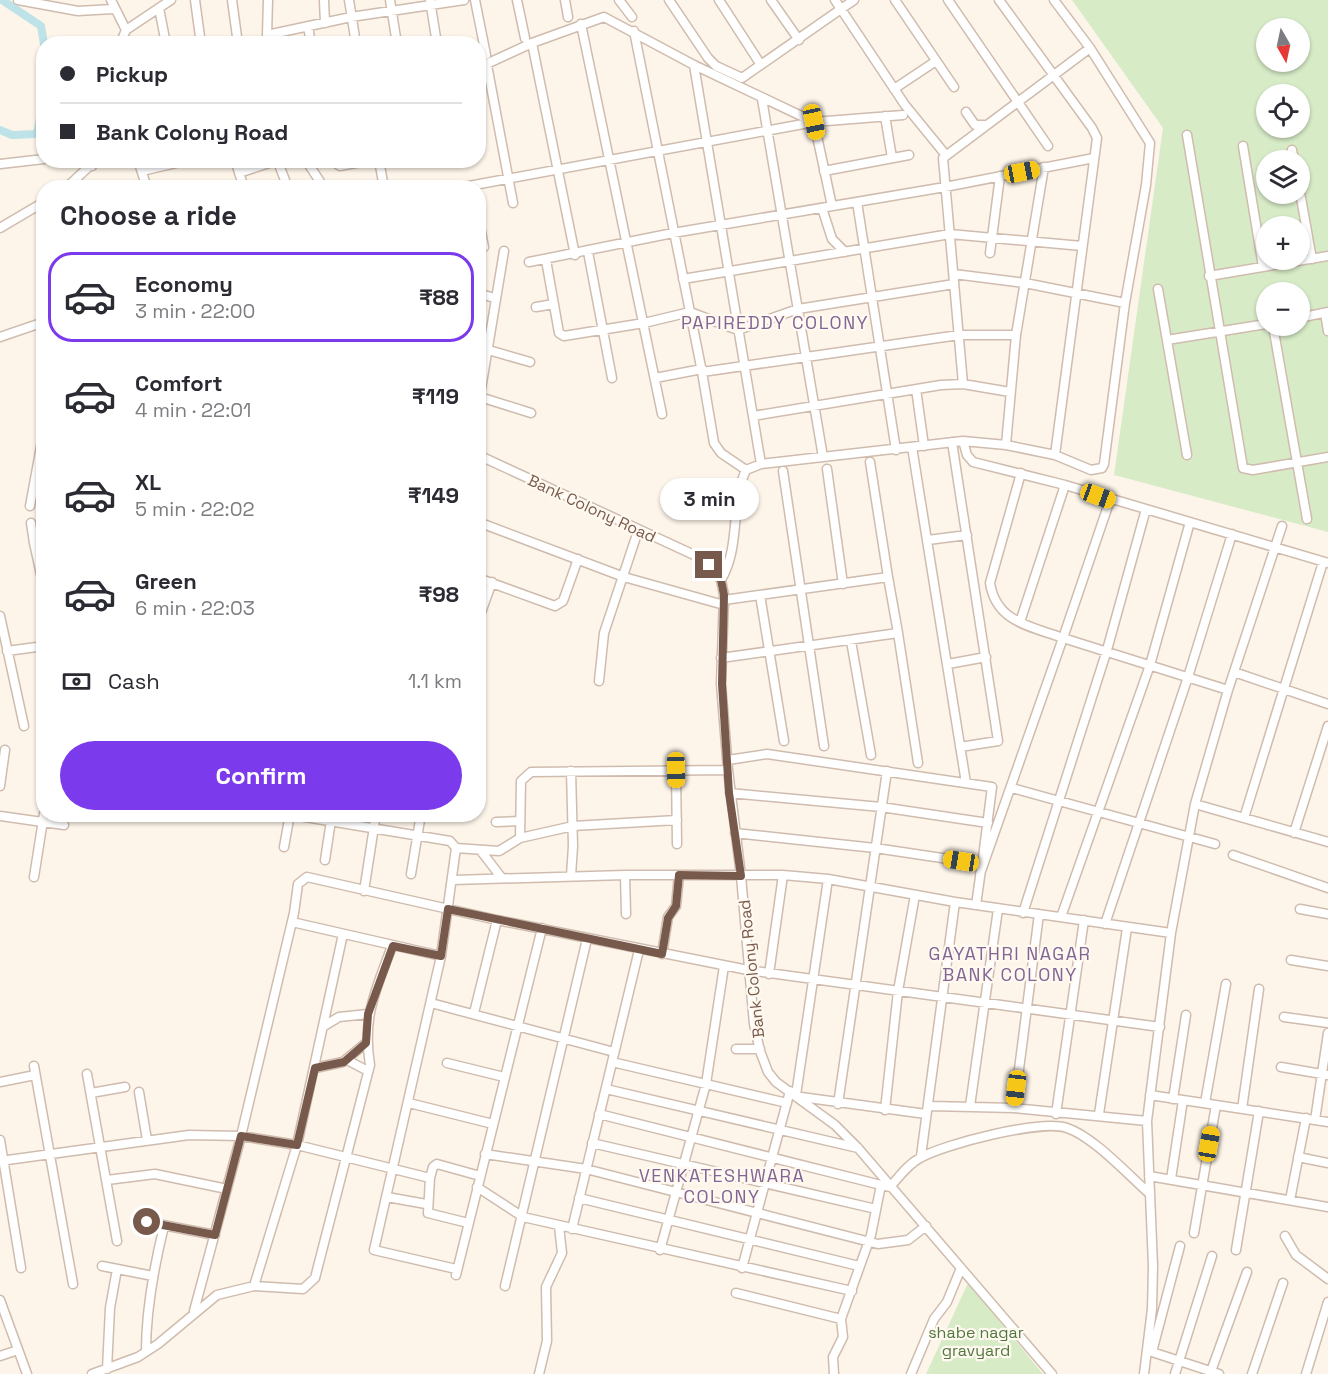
<!DOCTYPE html>
<meta charset="utf-8">
<style>
:root{--surface:#fff;--page:#f7f7f7;--text:#2b2b33;--muted:#7c7c81;--line:#e1e1e2;--accent:#7c3aed}
body{margin:0;font-family:"Space Grotesk",sans-serif;background:var(--page);color:var(--text);height:100vh;display:flex;flex-direction:column;font-size:22px;white-space:nowrap}
*{box-sizing:border-box;margin:0}
p{font-size:20px;color:var(--muted)}
.icon{flex:none;width:33px;height:33px;fill:none;stroke:currentColor;stroke-width:2;stroke-linecap:round;stroke-linejoin:round}
.map{position:relative;flex:1;overflow:hidden}
.panel{position:absolute;left:36px;top:180px;width:450px;height:642px;display:flex;flex-direction:column;background:var(--surface);border-radius:24px;box-shadow:0 2px 4px #0004}
.panel>*{flex:none}
.guide{position:absolute;left:36px;top:36px;width:450px;height:132px;border-radius:24px;box-shadow:0 2px 4px #0004;display:grid;align-content:center;height:132px;padding:0 24px;background:var(--surface)}
.needle{width:39px;rotate:171deg}
.fabs{position:absolute;left:1256px;top:18px;display:grid;gap:12px}
.fabs a{display:grid;place-items:center;width:54px;height:54px;border-radius:50%;background:var(--surface);box-shadow:0 2px 4px #0004;font-size:30px}
.end{position:absolute;width:27px;height:27px;margin:-14px;border:8px solid #785a4c;background:#fff;box-shadow:0 0 0 3px #fff}
.from{border-radius:50%}
.bubble{position:absolute;height:42px;border-radius:21px;background:var(--surface);box-shadow:0 2px 4px #0004;font-size:20px;font-weight:800;line-height:42px;text-align:center}
.car{position:absolute;width:18px;height:36px;margin:-18px -9px;border-radius:8px;box-shadow:0 0 4px 2px #0007;background:linear-gradient(#f5c518 24%,#345 0 40%,#f5c518 0 76%,#345 0 86%,#f5c518 0)}
.guide b{display:flex;align-items:center;gap:21px;height:57px;font-size:22px}
.guide b+b{border-top:2px solid var(--line)}
.guide i{width:15px;height:15px;background:var(--text)}
ul{padding:0;list-style:none}
li{display:flex;align-items:center;gap:18px;height:90px;margin:0 12px 9px;padding:0 12px;border:3px solid transparent;border-radius:24px}
li div{flex:1}
li b{display:block;font-size:22px}
li em{font-style:normal;font-weight:800}
li.selected{border-color:var(--accent)}
li>.icon{width:54px;height:54px;stroke-width:1.5}
h2{padding:0 24px;font-size:27px;line-height:72px}
.pay{display:flex;align-items:center;gap:15px;height:66px;padding:0 24px;font-size:22px}
.pay p{margin-inline-start:auto}
.primary-button{display:flex;gap:12px;margin-top:auto;padding:12px 24px}
.primary-button a{flex:1;height:69px;border-radius:36px;background:var(--accent);color:#fff;font-size:24px;font-weight:800;line-height:69px;text-align:center}
.map>svg:first-child{display:block}
</style>
<div class="map">
<svg width="1328" height="1374" viewBox="0 0 1328 1374">
<rect width="100%" height="100%" fill="#fdf5ea"/>
<path fill="#d7ebc7" fill-rule="evenodd" d="M1072 0H1328V532L1114 475 1163 128ZM1266 28H1299V62H1266ZM1266 94H1299V128H1266ZM1266 160H1299V194H1266ZM1266 226H1299V260H1266ZM1266 292H1299V326H1266Z
M968 1283 1043 1374H926Z"/>
<g fill="none" stroke-linecap="round" stroke-linejoin="round">
<path stroke="#bde2e7" stroke-width="8" d="M2 0 41 26 44 44
M0 130 12 135 37 134 44 97"/>
<g stroke="#cfbcae" stroke-width="11">
<path id="minor" d="M18 0 78 11 113 9
M111 0 126 30
M195 0 201 44
M232 0 238 44
M324 0 325 23
M349 0 356 44
M390 0 397 44
M430 0 437 44
M475 0 486 55
M517 0 525 38
M565 0 568 17
M619 0 632 17
M669 0 708 58 716 66 742 78 841 9 905 105 945 154
M719 0 761 65
M771 0 799 40
M835 0 841 9 854 0
M895 0 954 87
M948 0 1048 146
M999 0 1092 128 1097 138 1055 455
M159 8 166 44
M581 24 662 414
M308 26 311 44
M634 31 702 372 714 443 721 453 746 470
M267 35 268 0
M532 43 575 255
M120 44 126 30 171 0
M268 44 267 35 351 17 464 0
M487 65 513 203
M694 65 761 464
M478 68 532 43 604 17 694 65 814 122
M894 89 936 61
M762 99 823 457
M966 112 975 125H984
M885 116 892 158
M814 122 832 206
M1187 135 1243 468 1253 470 1328 457
M1243 146 1263 267
M1292 150 1294 160
M78 160 92 166
M138 160 147 188
M235 160 244 188
M306 160 324 188
M332 160 340 166 371 160
M379 160 384 188
M281 161 278 162 288 188
M0 164 44 159
M142 171 189 160
M824 171 909 155
M239 173 278 160
M1299 187 1312 259
M66 188 96 160
M458 188 814 122 903 115
M857 202 896 450
M822 208 832 239 845 252
M478 216 484 247
M0 228 44 202
M588 252 612 378
M990 253 1000 176
M546 260 559 333 564 336 644 323 690 312 738 330 798 309 954 284
M529 262 673 233 945 187 1094 158
M954 274 1025 283 1125 303
M1209 276 1328 256
M683 279 950 234 1082 246
M1158 289 1187 455
M478 293 494 298
M536 307 554 304
M1325 313 1328 331
M1299 318 1328 312
M1273 326 1307 519
M0 337 44 322
M1167 340 1266 324
M478 347 530 362
M702 372 959 335H1016
M655 378 702 369
M963 384 943 158 1090 48
M916 389 924 446
M480 397 531 413
M478 407 504 251
M753 416 941 385 963 384 1010 392
M963 441 967 455 973 462 1065 485 1328 563
M952 442 998 741 960 747
M1006 445 1016 335 1044 167
M912 447 966 783
M478 455 692 554 709 565 721 580 724 595 721 684 728 770 741 876 754 1024 760 1051 768 1072 776 1082 835 1125 858 1148 1052 1374
M870 462 888 577
M827 469 843 584
M783 471 824 746
M1110 500 1063 638 1228 690
M30 506 44 430
M478 522 624 577 724 605
M31 523 34 543
M44 540 34 543 44 588
M928 540 967 535
M478 578 555 606 563 601 578 559
M721 580C741 546 730 505 746 470L761 464 963 441 1006 445 1055 455 1091 470 1102 468 1104 464 1125 303 1146 185 1150 143 1090 48 1054 0
M760 595 784 741
M0 616 24 726
M478 621 492 582
M1020 622 1065 485
M898 633 918 763
M851 641 871 755
M7 651 44 646
M721 658 898 633 888 577 724 600
M948 664 986 657
M1234 672 1328 704
M599 681 604 633 638 531
M728 760 767 754 992 787 983 857
M676 770 677 844
M0 786 5 750
M1012 788 1215 844
M730 793 881 807 988 823
M1195 804 1328 842
M287 814 450 841 456 848 441 956 374 1250 456 1269
M0 816 64 825
M1244 818 1323 562
M496 822 519 821
M735 833 875 848 982 864
M1294 833 1328 726
M520 838 521 781 531 772 728 770
M284 847 290 814
M456 848 499 851 520 838 573 826 677 820
M481 851 501 877
M1233 855 1328 888
M325 860 332 814
M411 874 421 814
M980 874 1063 638C1030 626 996 622 990 583L1021 473
M625 875 626 914
M571 876 573 846 571 771
M34 877 44 814
M453 880 625 875H783L828 879 955 902 1171 933
M364 891 376 814
M976 905 981 870
M1300 909 1328 914
M1023 913 1107 650 1146 509
M1061 917 1150 665 1190 522
M292 922 441 956
M1105 924 1188 677 1232 534
M662 954 668 917 676 906 679 875
M1291 960 1328 966
M769 974 783 875
M431 1003 614 1052
M474 1013 497 920
M1284 1017 1328 1023
M324 1026 339 1017 368 1014
M736 1049H760
M347 1060 368 1071
M612 1062 787 1103
M447 1063 504 1077
M34 1066 73 1284
M1281 1067 1328 1075
M315 1068 343 1062 366 1043
M87 1074 117 1241
M0 1082 35 1075
M606 1089 858 1148
M139 1092 147 1140
M91 1093 125 1087
M796 1095 828 879
M1150 1095 1328 1122
M801 1097 926 1114
M1173 1099 1186 1015
M409 1103 493 1124
M1205 1103 1226 984
M838 1104 887 771
M930 1106 1014 1108 1147 1121
M970 1106 998 909
M1014 1108 1039 914
M1242 1109 1259 989
M885 1110 898 991 915 895
M599 1114 881 1185
M1056 1114 1084 920
M1099 1114 1127 928
M1315 1120 1328 1033
M0 1140 21 1268
M592 1143 876 1209
M485 1154 586 1169 878 1244 908 1240 926 1226
M921 1156 955 902
M1298 1157 1328 1163
M0 1161 189 1135 241 1136 297 1145 430 1178 433 1167 437 1164 480 1176
M1149 1176 1328 1207
M430 1178 428 1213 468 1223
M1171 1179 1183 1100
M107 1180 155 1174 227 1189
M477 1187 523 1217 852 1291
M387 1197 426 1204
M579 1198 859 1266
M1290 1200 1306 1118
M147 1222 215 1235
M572 1229 639 950
M1194 1233 1216 1105
M1285 1236 1296 1255 1328 1279
M660 1250 706 1084 724 966
M1236 1250 1259 1111
M102 1266 153 1276
M742 1268 790 1091
M456 1275 542 928
M254 1286 297 1145 343 934
M505 1286 587 939
M736 1293 841 1319
M0 1300 27 1374
M194 1311 241 1136 294 913 298 884 307 877 497 920 748 970 1160 1027
M146 1351C146 1309 154 1267 164 1226
M1149 1351 1219 1374
M1152 1352 1180 1246
M0 1356 18 1350
M107 1369 110 1308 117 1269
M92 1374 138 1357 158 1344 217 1295 254 1286 303 1289 315 1278 370 1065C362 1016 376 990 392 946
M539 1374 547 1341 546 1287 562 1253 559 1226
M834 1374 833 1357 843 1337 841 1319 871 1235 881 1185 890 1187C899 1177 908 1164 920 1158 944 1144 1042 1119 1067 1128 1094 1137 1128 1175 1150 1194
M911 1374 934 1319 947 1302 961 1268
M1144 1374 1152 1309 1153 1266 1147 1121 1171 933 1195 804 1228 690 1282 526
M1175 1374 1212 1256
M1210 1374 1247 1272
M1252 1374 1283 1283
M1306 1374 1328 1302"/>
</g>
<use href="#minor" stroke="#fff" stroke-width="8"/>
</g>
<g fill="none" stroke-linecap="round" stroke-linejoin="round">
<path stroke="#785a4c" stroke-width="8" d="M147 1222 215 1235 241 1136 297 1145 315 1068 344 1062 366 1043 368 1014 393 946 441 956 448 909 662 954 668 918 676 906 679 875 741 876 729 793 722 684 724 595 721 580 709 565"/>
</g>
<g text-anchor="middle" stroke-width="4.5" stroke-linejoin="round" paint-order="stroke">
<g font-size="16" fill="#785a4c" stroke="#fff9f0">
<text transform="translate(592 508) rotate(25)" y="6">Bank Colony Road</text>
<text transform="translate(751 969) rotate(-96)" y="6">Bank Colony Road</text>
</g>
<g font-size="16" fill="#527841" stroke="#fff9f0">
<text x="976" y="1338">shabe nagar<tspan x="976" dy="18">gravyard</tspan></text>
</g>
<g font-size="18" letter-spacing="1.5" fill="#826594" stroke="#fff9f0">
<text x="775" y="329">PAPIREDDY COLONY</text>
<text x="1010" y="960">GAYATHRI NAGAR<tspan x="1010" dy="21">BANK COLONY</tspan></text>
<text x="722" y="1182">VENKATESHWARA<tspan x="722" dy="21">COLONY</tspan></text>
</g>
</g>
</svg>
<div class="fabs">
<a><svg class="needle" viewBox="-14 -14 28 28"><path d="M0-13l5 13h-10z" fill="#e53935"/><path d="M0 13l5-13h-10z" fill="#7c7c81"/></svg></a>
<a><svg class="icon" aria-label="locate" viewBox="0 0 24 24"><circle cx="12" cy="12" r="6"/><path d="M12 2v4M12 18v4M2 12h4M18 12h4"/></svg></a>
<a><svg class="icon" aria-label="layers" viewBox="0 0 24 24"><path d="M12 4l9 5-9 5-9-5zM3 14l9 5 9-5"/></svg></a>
<a>+</a>
<a>−</a>
</div>
<i class="end from" style="left:147px;top:1222px"></i>
<i class="end" style="left:709px;top:565px"></i>
<div class="bubble" style="left:660px;top:478px;width:99px">3 min</div>
<i class="car" style="left:814px;top:122px;rotate:168deg"></i>
<i class="car" style="left:1022px;top:172px;rotate:79deg"></i>
<i class="car" style="left:1098px;top:496px;rotate:110deg"></i>
<i class="car" style="left:676px;top:770px;rotate:179deg"></i>
<i class="car" style="left:961px;top:861px;rotate:279deg"></i>
<i class="car" style="left:1016px;top:1088px;rotate:187deg"></i>
<i class="car" style="left:1209px;top:1144px;rotate:10deg"></i>
<div class="guide">
<b><i class="from"></i>Pickup</b>
<b><i></i>Bank Colony Road</b>
</div>
<section class="panel">
<h2>Choose a ride</h2>
<ul>
<li class="selected"><svg class="icon" aria-label="car" viewBox="0 0 24 24"><path d="M5 17H2v-5l4-1 3-4h7l3 4 3 1v5h-3M9 17h6M6 11h13"/><circle cx="7" cy="17" r="2"/><circle cx="17" cy="17" r="2"/></svg><div><b>Economy</b><p>3 min · 22:00</p></div><em>₹88</em></li>
<li><svg class="icon" aria-label="car" viewBox="0 0 24 24"><path d="M5 17H2v-5l4-1 3-4h7l3 4 3 1v5h-3M9 17h6M6 11h13"/><circle cx="7" cy="17" r="2"/><circle cx="17" cy="17" r="2"/></svg><div><b>Comfort</b><p>4 min · 22:01</p></div><em>₹119</em></li>
<li><svg class="icon" aria-label="car" viewBox="0 0 24 24"><path d="M5 17H2v-5l4-1 3-4h7l3 4 3 1v5h-3M9 17h6M6 11h13"/><circle cx="7" cy="17" r="2"/><circle cx="17" cy="17" r="2"/></svg><div><b>XL</b><p>5 min · 22:02</p></div><em>₹149</em></li>
<li><svg class="icon" aria-label="car" viewBox="0 0 24 24"><path d="M5 17H2v-5l4-1 3-4h7l3 4 3 1v5h-3M9 17h6M6 11h13"/><circle cx="7" cy="17" r="2"/><circle cx="17" cy="17" r="2"/></svg><div><b>Green</b><p>6 min · 22:03</p></div><em>₹98</em></li>
</ul>
<div class="pay"><svg class="icon" aria-label="cash" viewBox="0 0 24 24"><path d="M3 7h18v10H3z"/><circle cx="12" cy="12" r="2"/></svg>Cash<p>1.1 km</p></div>
<div class="primary-button"><a>Confirm</a></div>
</section>
</div>
